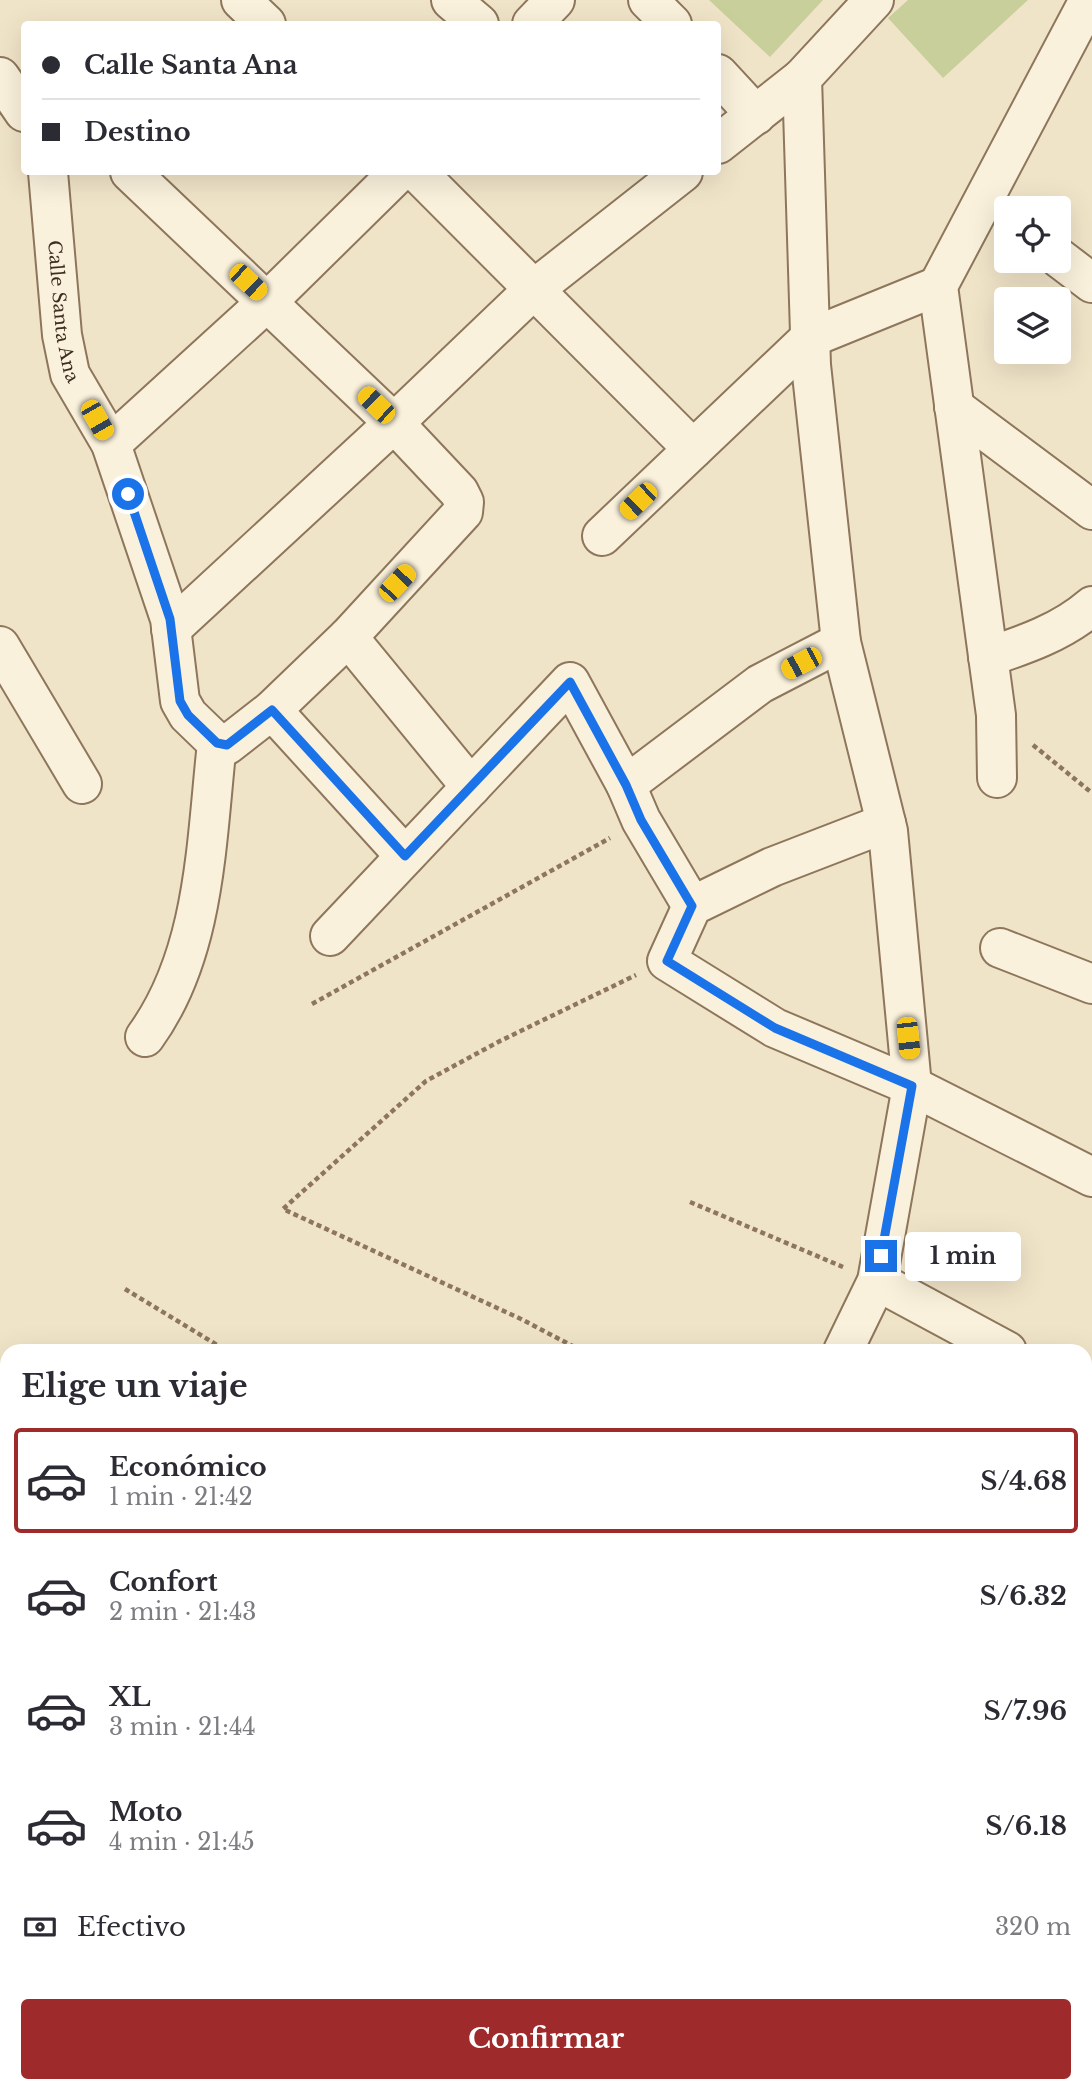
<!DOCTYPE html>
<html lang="es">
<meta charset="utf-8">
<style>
:root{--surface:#fff;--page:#f7f7f7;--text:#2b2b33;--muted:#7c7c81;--line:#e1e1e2;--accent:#9e2a2b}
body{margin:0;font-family:"Libre Baskerville",serif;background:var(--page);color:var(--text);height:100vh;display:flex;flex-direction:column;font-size:26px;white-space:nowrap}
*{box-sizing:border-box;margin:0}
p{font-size:23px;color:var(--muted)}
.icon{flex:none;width:38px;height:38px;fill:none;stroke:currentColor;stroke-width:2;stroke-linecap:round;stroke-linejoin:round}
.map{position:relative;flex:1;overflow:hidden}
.sheet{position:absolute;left:0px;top:1344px;width:1092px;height:749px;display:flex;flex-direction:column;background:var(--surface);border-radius:21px 21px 0 0;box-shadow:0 7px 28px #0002}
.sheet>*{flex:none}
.guide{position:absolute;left:21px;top:21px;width:700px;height:154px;border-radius:7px;box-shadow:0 7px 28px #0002;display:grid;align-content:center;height:154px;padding:0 21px;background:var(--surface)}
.controls{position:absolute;left:994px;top:196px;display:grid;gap:14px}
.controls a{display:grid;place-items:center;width:77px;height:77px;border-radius:7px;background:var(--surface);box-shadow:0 7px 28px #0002;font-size:35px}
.end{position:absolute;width:32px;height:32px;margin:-16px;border:9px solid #1a73e8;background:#fff;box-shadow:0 0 0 4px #fff}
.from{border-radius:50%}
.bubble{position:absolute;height:49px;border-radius:7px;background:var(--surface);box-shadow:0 7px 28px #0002;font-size:23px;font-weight:700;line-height:49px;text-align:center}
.car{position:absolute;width:21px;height:42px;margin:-21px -10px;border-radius:9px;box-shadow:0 0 5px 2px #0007;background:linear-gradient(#f5c518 24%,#345 0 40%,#f5c518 0 76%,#345 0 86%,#f5c518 0)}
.guide b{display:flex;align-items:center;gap:24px;height:66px;font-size:26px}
.guide b+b{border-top:2px solid var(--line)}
.guide i{width:18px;height:18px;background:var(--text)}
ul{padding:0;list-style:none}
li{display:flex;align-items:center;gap:21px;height:105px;margin:0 14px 10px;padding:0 7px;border:4px solid transparent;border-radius:7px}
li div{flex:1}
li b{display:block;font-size:26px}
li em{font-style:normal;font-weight:700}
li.current{border-color:var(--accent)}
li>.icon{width:63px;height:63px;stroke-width:1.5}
h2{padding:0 21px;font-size:32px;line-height:84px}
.pay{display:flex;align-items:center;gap:18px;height:77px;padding:0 21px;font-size:26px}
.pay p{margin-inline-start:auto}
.action{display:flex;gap:14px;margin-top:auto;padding:14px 21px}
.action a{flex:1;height:80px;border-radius:7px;background:var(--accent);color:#fff;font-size:28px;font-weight:700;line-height:80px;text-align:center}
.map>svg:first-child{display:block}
</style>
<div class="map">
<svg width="1092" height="2093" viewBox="0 0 1092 2093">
<rect width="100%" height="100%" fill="#f0e4c8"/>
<path fill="#c9cf9b" d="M709 0H823L770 57Z
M908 0H1028L943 78 888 18Z"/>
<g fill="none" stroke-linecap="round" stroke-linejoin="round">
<g stroke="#8d765c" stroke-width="42">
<g id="minor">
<path d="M241 0 266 24"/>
<path d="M451 0 479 24"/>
<path d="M648 0 672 24"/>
<path d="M532 24 555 0"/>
<path d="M718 74 756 115"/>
<path d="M0 77 24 112"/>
<path d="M718 144 802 78"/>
<path id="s1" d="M48 172 62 335 70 374 111 444 170 619 180 701 188 715 217 743 227 745 272 710 348 637 463 512 464 502 459 492 394 423 130 172"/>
<path d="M417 172 693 449"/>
<path d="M1059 258 1092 283"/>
<path d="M954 407 1092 510"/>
<path d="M111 444 268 301 399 172"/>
<path d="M602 536 810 338 938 286"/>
<path d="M171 629 394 423 533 290 683 172"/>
<path d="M348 637 471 787"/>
<path d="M0 646 82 784"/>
<path d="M988 657C1024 645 1062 632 1092 606"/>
<path d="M272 710 405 856"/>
<path d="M997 778 996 715 938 286 1089 0"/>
<path d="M626 785 760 684 841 642"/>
<path d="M886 823 772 867 692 906 667 961 775 1028 912 1086 1092 1177"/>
<path d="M330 936 570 682 626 785 641 820 692 906"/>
<path d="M1000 948 1092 984"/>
<path d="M145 1037C206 953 206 842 217 743"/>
<path d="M877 1281 1007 1351"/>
<path d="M843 1351 877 1281 912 1086 888 831 841 642 811 365 802 78 874 0"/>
<path d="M1085 1393 1092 1397"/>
<path d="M1085 1663 1092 1648"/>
<path d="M1085 1840 1092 1843"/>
<path d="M0 2025 7 2026"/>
<path d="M1085 2066 1092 2071"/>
<path d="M678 2086 690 2093"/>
<path d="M103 2093V2086"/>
<path d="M481 2093 485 2086"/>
<path d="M884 2093 887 2086"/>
</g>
</g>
<path stroke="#8d765c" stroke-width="4.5" stroke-dasharray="5 3.5" stroke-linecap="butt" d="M1033 745 1092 793
M312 1004 610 838
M690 1202 843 1267
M125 1289 227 1351
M582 1351 521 1319 283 1209 426 1081 500 1041 636 975"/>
<use href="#minor" stroke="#faf1dc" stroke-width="38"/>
</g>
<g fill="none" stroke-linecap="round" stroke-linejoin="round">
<path stroke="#1a73e8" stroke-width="9" d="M128 494 170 619 180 701 188 715 217 743 227 745 272 710 405 856 570 682 626 785 641 820 692 906 667 961 775 1028 912 1086 881 1256"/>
</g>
<g text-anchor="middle" stroke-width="5" stroke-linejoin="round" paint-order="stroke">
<g font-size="18" fill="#3d2e20" stroke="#f7eed8">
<text dy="6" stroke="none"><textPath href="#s1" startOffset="140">Calle Santa Ana</textPath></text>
</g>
</g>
</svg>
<div class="controls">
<a><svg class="icon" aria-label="locate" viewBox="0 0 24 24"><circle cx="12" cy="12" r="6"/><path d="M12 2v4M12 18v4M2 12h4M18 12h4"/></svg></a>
<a><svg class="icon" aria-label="layers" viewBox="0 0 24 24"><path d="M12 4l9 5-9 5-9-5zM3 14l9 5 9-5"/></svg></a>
</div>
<i class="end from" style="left:128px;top:494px"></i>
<i class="end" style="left:881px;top:1256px"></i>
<div class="bubble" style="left:905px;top:1232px;width:116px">1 min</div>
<i class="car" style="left:248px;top:282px;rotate:133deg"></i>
<i class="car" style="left:376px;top:405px;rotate:314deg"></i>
<i class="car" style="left:97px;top:420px;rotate:150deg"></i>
<i class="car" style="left:638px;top:501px;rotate:226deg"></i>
<i class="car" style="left:397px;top:583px;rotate:43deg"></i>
<i class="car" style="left:801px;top:663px;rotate:242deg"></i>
<i class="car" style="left:908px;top:1038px;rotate:174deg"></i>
<div class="guide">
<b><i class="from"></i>Calle Santa Ana</b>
<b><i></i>Destino</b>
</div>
<section class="sheet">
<h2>Elige un viaje</h2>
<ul>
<li class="current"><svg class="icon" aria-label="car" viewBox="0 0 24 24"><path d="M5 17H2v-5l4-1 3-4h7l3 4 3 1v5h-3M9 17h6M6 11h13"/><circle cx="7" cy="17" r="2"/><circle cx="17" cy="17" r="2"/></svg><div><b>Económico</b><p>1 min · 21:42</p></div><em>S/4.68</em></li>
<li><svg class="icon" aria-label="car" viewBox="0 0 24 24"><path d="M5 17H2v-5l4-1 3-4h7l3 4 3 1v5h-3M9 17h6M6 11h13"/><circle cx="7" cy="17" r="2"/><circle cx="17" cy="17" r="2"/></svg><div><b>Confort</b><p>2 min · 21:43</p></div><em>S/6.32</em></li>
<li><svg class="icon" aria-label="car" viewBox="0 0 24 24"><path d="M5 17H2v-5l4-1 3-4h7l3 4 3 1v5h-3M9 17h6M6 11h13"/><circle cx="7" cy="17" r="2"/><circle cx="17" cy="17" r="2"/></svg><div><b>XL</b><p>3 min · 21:44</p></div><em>S/7.96</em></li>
<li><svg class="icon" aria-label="car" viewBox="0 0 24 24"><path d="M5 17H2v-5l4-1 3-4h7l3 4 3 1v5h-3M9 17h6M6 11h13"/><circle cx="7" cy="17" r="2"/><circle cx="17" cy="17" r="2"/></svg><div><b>Moto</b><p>4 min · 21:45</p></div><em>S/6.18</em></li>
</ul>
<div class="pay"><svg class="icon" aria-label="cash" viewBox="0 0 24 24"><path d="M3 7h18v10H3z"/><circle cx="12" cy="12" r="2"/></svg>Efectivo<p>320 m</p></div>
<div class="action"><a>Confirmar</a></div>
</section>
</div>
